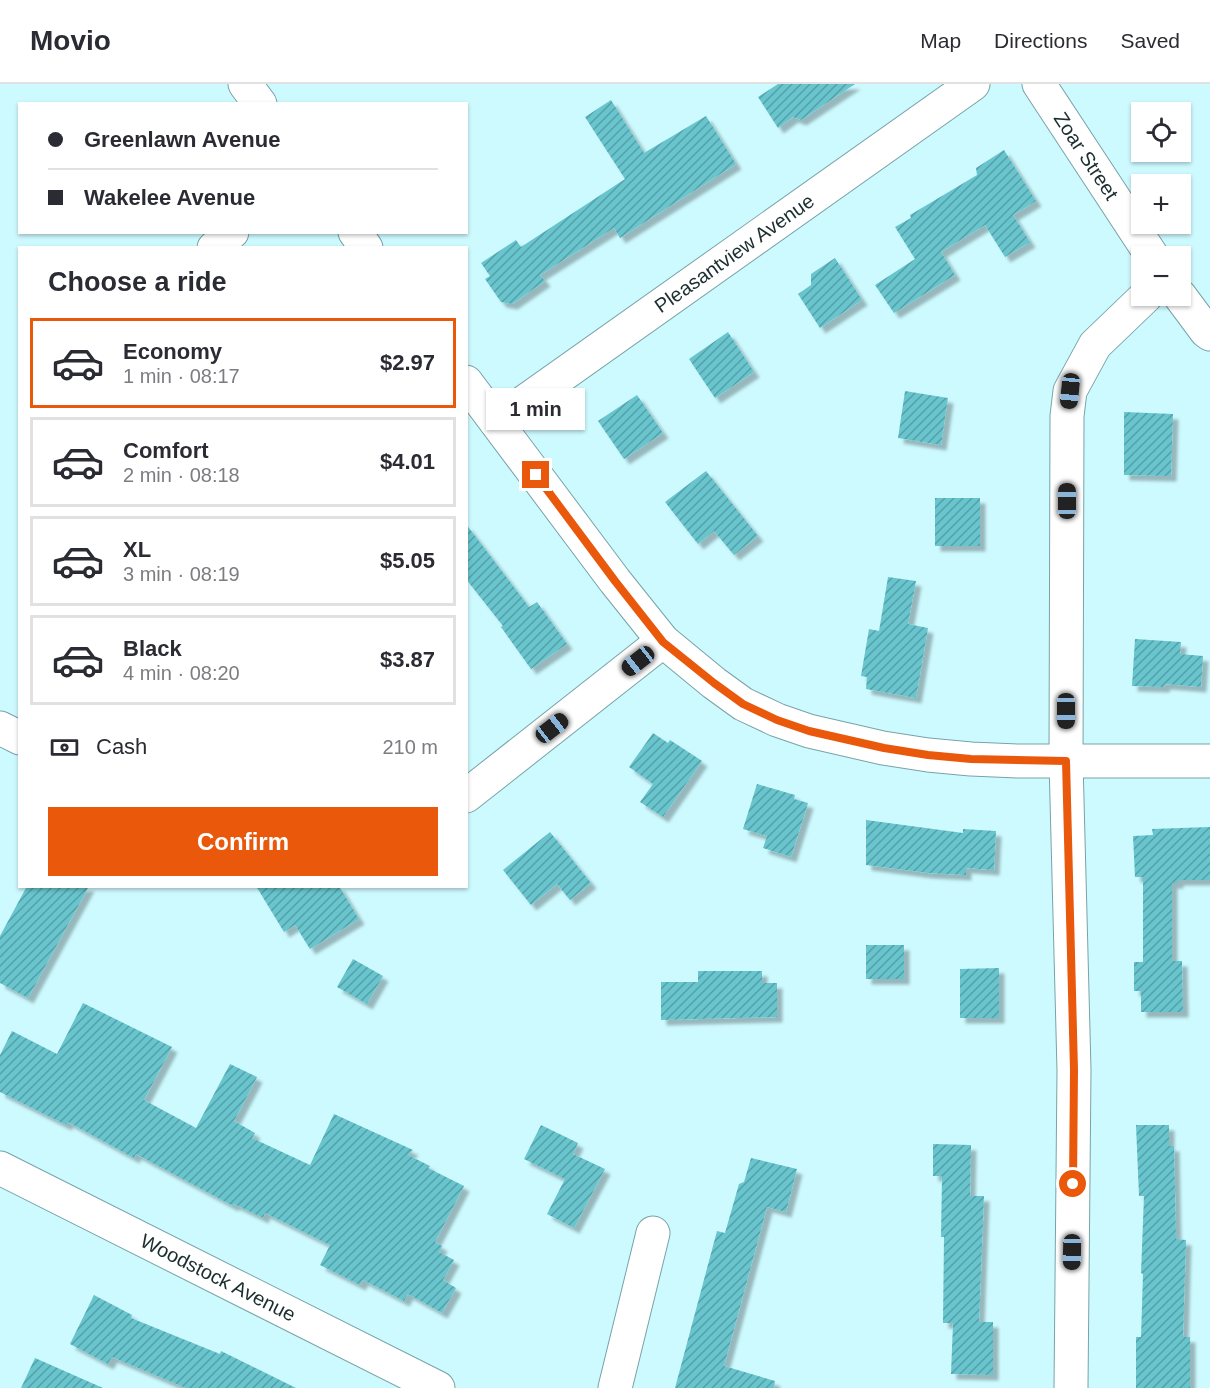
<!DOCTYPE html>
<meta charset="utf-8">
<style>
:root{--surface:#fff;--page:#f7f7f7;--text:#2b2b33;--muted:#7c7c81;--line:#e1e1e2;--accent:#ea580c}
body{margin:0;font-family:Helvetica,sans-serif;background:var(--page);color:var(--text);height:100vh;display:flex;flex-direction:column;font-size:22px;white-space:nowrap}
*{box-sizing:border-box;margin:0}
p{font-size:20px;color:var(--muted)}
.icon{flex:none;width:33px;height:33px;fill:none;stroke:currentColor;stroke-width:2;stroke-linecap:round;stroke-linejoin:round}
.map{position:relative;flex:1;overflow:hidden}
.drawer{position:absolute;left:18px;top:162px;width:450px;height:642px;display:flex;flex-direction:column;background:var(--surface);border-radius:0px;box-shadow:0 2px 4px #0004}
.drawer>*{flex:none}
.hud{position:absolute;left:18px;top:18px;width:450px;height:132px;border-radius:0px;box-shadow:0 2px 4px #0004;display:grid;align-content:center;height:132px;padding:0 30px;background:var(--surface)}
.fabs{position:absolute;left:1131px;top:18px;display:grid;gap:12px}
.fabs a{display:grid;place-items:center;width:60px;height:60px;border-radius:0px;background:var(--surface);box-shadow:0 2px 4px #0004;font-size:30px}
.end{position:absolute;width:27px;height:27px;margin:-14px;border:8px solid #ea580c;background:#fff;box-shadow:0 0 0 3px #fff}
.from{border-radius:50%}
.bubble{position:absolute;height:42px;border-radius:0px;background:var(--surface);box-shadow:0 2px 4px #0004;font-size:20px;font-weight:800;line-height:42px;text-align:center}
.car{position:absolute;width:18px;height:36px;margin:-18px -9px;border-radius:8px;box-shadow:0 0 4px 2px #0007;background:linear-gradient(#222 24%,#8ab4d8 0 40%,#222 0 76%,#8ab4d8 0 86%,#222 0)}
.hud b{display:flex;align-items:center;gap:21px;height:57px;font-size:22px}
.hud b+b{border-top:2px solid var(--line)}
.hud i{width:15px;height:15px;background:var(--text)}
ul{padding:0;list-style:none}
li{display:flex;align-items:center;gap:18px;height:90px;margin:0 12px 9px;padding:0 18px;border:3px solid var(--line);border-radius:0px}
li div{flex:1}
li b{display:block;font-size:22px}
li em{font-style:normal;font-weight:800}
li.selected{border-color:var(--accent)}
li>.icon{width:54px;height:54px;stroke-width:1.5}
h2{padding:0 30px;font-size:27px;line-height:72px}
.pay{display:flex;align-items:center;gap:15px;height:66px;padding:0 30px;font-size:22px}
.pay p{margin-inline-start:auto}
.button{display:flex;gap:12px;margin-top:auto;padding:12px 30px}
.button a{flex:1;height:69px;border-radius:0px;background:var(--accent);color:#fff;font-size:24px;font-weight:800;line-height:69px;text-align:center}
header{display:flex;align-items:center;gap:36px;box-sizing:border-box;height:84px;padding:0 30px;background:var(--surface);border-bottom:2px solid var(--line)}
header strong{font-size:28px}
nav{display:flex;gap:33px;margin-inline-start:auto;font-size:21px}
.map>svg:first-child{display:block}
</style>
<header>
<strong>Movio</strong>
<nav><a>Map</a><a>Directions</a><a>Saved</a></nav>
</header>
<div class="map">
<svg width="1210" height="1304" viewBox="0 0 1210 1304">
<defs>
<pattern id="building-hatch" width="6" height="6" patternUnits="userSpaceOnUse" patternTransform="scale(1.5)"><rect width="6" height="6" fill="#68c5cd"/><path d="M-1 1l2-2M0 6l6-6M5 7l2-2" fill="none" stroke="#55a0a7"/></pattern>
<filter id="shadow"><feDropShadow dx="5.5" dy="5.5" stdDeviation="1.5" flood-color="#0004"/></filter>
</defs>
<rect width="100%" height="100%" fill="#cdfaff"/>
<path fill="url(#building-hatch)" filter="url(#shadow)" d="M778 0H855L801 36 793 33 778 44 758 13Z
M611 16 644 69 706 32 736 80 620 154 614 144 540 191 545 197 512 220 501 218 485 195 490 192 481 179 516 156 521 163 625 95 585 33Z
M1004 66 1036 117 1013 131 1030 158 1005 173 985 141 941 168 955 191 894 229 875 201 915 175 895 143 911 134 910 131 977 91 976 84Z
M835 174 862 216 820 244 798 210 811 201V190Z
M728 248 754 288 715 314 689 275Z
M905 307 948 314 941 361 898 354Z
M637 311 663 349 624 375 598 337Z
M1124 328 1173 330 1171 392 1124 391Z
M706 387 758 452 734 471 714 447 698 460 665 418Z
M935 414H980V462H935Z
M466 440 529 523 537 518 567 560 531 585 501 543 503 542 466 495Z
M888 493 916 497 908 540 928 544 916 614 866 605 867 593 861 592 869 545 879 547Z
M1135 555 1181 558 1180 570 1203 572 1201 603 1165 600 1164 603 1132 602Z
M653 649 668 659 670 656 702 677 663 733 640 718 653 700 629 683Z
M757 700 795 711 794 715 808 719 791 773 763 764 767 752 743 745Z
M866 736 963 749V745L996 747 994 786 966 784V791L928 789 866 781Z
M1210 743V796H1178V799H1172V877H1182L1183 928H1141V907H1134V878H1143V793H1135L1133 752 1153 751 1152 745Z
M550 748 591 799 570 816 557 800 531 821 503 786Z
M27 802H89L28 914 0 899V852Z
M256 802H339L359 835 310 865 295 841 284 848Z
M866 861H904V895H866Z
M353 875 383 892 367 920 337 903Z
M999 884V934H960V885Z
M698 887H762V899H777V933L661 936V898H698Z
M83 919 172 963 144 1016 196 1044 230 980 257 993 234 1037 255 1049 252 1054 310 1081 334 1030 413 1066 408 1071 430 1082 428 1084 464 1102 435 1158 442 1162 439 1168 454 1176 443 1196 456 1204 442 1229 408 1210 404 1217 363 1196 360 1201 320 1181 330 1161 265 1129 263 1134 234 1120 233 1122 136 1070 134 1074 68 1038 66 1041 0 1008V971L12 947 57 970Z
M541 1041 578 1059 573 1070 605 1085 574 1144 547 1130 565 1095 524 1075Z
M1136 1041H1169V1062H1174L1176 1155 1186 1156 1183 1253H1190V1304H1136V1253H1141L1143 1190 1141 1189 1144 1112H1139Z
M933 1060 971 1061 970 1112H984L979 1238H993V1291L951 1290 953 1239H943L944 1153H941L942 1092H933Z
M751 1074 797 1085 786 1128 767 1123 724 1282 775 1297 774 1304H675L717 1147 725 1149 739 1100 744 1098Z
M94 1211 132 1231 131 1234 220 1270 221 1267 296 1304H186L112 1273 108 1280 70 1260Z
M35 1274 103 1304H21Z"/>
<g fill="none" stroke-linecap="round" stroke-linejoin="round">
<g stroke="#78a3a7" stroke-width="35">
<g id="minor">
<path d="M245 0 260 20"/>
<path id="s1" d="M1039 0 1152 172"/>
<path d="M355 148 366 164"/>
<path d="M214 164 232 148"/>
<path d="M1180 212 1206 247 1210 250"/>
<path d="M466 298 615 497 663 557 714 599 743 620 777 636 809 647 883 664 928 671 971 675 1018 677H1210"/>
<path id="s2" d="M496 338 973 0"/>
<path d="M0 644 20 654"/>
<path d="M466 712 663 557"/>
<path id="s3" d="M0 1084 438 1304"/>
<path d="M615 1304 653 1149"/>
<path d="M1071 1304 1074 986 1066 677 1067 332 1070 307 1095 261 1146 212"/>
</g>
</g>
<use href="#minor" stroke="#fff" stroke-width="33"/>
</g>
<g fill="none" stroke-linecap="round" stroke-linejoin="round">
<path stroke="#ea580c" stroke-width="8" d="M536 391 615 497 663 558 714 599 743 620 777 636 809 647 884 664 928 671 971 675 1066 677 1074 986 1073 1100"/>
</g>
<g text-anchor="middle" stroke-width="6" stroke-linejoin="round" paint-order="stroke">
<g font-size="20" fill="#1c2e2f" stroke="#fefefe">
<text dy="7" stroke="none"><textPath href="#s1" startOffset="86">Zoar Street</textPath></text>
<text dy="7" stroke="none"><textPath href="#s2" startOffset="292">Pleasantview Avenue</textPath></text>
<text dy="7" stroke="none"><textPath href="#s3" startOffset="244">Woodstock Avenue</textPath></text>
</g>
</g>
</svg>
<div class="fabs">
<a><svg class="icon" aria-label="locate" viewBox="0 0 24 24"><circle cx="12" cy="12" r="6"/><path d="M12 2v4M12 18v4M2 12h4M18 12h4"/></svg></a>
<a>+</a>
<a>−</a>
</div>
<i class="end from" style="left:1073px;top:1100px"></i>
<i class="end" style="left:536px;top:391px"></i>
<div class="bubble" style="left:486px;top:304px;width:99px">1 min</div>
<i class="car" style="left:1070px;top:307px;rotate:186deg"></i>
<i class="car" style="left:1067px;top:417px;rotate:0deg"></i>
<i class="car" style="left:638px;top:577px;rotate:232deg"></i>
<i class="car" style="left:1066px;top:627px;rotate:180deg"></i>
<i class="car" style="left:552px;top:644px;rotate:52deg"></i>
<i class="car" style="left:1072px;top:1168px;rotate:181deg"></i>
<div class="hud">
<b><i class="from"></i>Greenlawn Avenue</b>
<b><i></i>Wakelee Avenue</b>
</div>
<section class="drawer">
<h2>Choose a ride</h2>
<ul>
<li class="selected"><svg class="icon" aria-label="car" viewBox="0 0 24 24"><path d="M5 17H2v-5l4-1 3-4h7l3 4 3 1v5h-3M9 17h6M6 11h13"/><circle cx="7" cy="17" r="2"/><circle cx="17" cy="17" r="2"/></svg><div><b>Economy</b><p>1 min · 08:17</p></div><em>$2.97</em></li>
<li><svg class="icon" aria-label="car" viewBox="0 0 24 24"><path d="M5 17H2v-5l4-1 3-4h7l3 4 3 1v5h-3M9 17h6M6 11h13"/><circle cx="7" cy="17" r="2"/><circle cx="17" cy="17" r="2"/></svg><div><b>Comfort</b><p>2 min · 08:18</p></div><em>$4.01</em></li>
<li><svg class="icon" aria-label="car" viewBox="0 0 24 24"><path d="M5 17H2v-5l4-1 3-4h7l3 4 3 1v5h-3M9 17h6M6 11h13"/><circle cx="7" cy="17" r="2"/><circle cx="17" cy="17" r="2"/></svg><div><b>XL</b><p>3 min · 08:19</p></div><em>$5.05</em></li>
<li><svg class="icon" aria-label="car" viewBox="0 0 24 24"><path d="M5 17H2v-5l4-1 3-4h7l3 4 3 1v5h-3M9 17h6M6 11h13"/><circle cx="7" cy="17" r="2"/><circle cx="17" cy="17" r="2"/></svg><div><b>Black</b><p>4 min · 08:20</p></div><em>$3.87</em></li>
</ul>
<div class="pay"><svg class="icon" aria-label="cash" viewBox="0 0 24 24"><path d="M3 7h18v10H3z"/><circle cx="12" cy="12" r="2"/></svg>Cash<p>210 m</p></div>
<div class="button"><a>Confirm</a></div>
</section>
</div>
